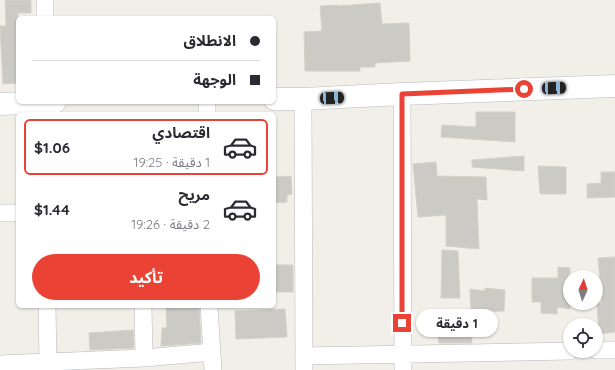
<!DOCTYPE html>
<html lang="ar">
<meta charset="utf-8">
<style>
:root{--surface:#fff;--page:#f2f2f3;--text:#2b2b33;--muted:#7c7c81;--line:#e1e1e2;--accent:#ea4335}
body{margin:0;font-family:Quicksand,"Noto Sans Arabic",sans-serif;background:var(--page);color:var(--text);direction:rtl;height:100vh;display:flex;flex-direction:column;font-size:15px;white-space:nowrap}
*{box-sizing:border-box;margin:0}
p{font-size:13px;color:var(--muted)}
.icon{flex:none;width:22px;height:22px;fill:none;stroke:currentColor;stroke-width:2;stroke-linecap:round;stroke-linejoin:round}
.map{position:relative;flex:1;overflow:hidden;direction:ltr}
.drawer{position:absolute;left:16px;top:112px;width:260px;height:196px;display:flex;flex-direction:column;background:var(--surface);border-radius:6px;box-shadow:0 1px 3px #0004;direction:rtl}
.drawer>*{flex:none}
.hud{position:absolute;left:16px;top:16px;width:260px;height:88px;border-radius:6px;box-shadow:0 1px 3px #0004;direction:rtl;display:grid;align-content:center;height:88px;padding:0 16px;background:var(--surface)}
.needle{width:26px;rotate:4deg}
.buttons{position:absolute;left:563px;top:270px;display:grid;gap:8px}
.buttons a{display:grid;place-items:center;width:40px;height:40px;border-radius:50%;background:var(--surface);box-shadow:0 1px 3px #0004;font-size:20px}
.end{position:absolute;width:18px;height:18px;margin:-9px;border:5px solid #ea4335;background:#fff;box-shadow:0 0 0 2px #fff}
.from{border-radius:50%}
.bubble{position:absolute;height:28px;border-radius:14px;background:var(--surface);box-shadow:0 1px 3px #0004;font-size:13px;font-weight:700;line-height:28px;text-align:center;direction:rtl}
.car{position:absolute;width:12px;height:24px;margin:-12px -6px;border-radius:5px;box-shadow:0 0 3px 1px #0007;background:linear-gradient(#222 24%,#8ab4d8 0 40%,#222 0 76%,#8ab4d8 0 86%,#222 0)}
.hud b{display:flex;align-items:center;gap:14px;height:38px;font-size:15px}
.hud b+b{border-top:1px solid var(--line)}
.hud i{width:10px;height:10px;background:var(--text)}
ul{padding:7px 0 0;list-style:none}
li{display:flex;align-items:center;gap:12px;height:56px;margin:0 8px 6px;padding:0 8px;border:2px solid transparent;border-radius:6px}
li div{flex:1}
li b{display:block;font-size:15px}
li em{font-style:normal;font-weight:700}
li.current{border-color:var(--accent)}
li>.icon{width:36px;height:36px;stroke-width:1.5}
.button{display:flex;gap:8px;margin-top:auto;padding:8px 16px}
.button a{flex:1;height:46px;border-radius:24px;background:var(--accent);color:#fff;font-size:16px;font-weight:700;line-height:46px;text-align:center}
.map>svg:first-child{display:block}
</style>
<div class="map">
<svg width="615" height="370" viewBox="0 0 615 370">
<rect width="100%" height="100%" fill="#f1efe8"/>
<path fill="#cccac5" stroke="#d6d1c6" d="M5 0H31V13H18V83L3 84 0 26H6Z
M380 3 382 24 409 23 410 61 375 63V67H360V71H305L304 32 322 31 320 6 338 5V6Z
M476 112H515V142L441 137 442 125 476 127Z
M524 156V171L472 167V160Z
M436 162 437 176 486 177 487 200 477 199 479 249 446 246V215L418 217 413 164Z
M538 166 566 167V194H540Z
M601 172H615V197L587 198V184L601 183Z
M291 176 292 194 287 195V202L274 203V177Z
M442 250 458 251 460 298H441Z
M615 257V332L599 334 597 303H602L598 258Z
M274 265H293V292H274Z
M558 267 570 268V309L557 307V314L541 313V302H532V278H558Z
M485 288 505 290 504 311 471 312 470 289 485 291Z
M166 306H199L201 343 161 346 162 328H167Z
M285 309 287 337 236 339 235 311Z
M470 323 472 343H439L437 325Z
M133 330 134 348 90 350 89 333Z"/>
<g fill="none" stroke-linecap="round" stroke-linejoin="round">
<g stroke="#b5b8bc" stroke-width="18">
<path id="street" d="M45 18V0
M402 94 403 370
M303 99 304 370
M207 114V102
M0 213H18
M47 306 48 363
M143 306 144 358
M209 306 213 370
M596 350H615
M304 356 570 351
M0 364 144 358 212 352"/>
</g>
<g stroke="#b6babf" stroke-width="23">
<path id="secondary" d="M274 99H303L402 94 615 86
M0 104 55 102"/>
</g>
<use href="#street" stroke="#fff" stroke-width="17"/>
<use href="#secondary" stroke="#fff" stroke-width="22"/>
</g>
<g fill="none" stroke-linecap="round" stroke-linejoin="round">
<path stroke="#ea4335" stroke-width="5" d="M402 323V94L524 89"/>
</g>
</svg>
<div class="buttons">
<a><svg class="needle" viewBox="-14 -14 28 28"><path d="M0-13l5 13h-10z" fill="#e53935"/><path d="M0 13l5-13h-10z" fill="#7c7c81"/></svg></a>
<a><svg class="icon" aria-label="locate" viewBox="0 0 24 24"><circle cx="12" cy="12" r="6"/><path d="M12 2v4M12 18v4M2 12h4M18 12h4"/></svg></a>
</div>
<i class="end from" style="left:524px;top:89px"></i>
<i class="end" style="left:402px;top:323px"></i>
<div class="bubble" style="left:416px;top:309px;width:82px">1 دقيقة</div>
<i class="car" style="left:554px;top:88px;rotate:88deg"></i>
<i class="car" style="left:332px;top:98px;rotate:87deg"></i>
<div class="hud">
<b><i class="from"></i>الانطلاق</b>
<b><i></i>الوجهة</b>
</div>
<section class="drawer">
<ul>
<li class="current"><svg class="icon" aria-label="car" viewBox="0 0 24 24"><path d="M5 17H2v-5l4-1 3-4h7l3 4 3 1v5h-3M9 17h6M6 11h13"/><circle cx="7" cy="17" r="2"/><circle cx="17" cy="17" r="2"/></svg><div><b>اقتصادي</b><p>1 دقيقة · 19:25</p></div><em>$1.06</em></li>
<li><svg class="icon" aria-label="car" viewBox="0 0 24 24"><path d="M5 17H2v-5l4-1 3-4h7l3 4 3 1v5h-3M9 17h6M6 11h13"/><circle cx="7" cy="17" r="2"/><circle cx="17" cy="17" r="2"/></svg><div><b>مريح</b><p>2 دقيقة · 19:26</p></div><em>$1.44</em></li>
</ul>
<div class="button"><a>تأكيد</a></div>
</section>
</div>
